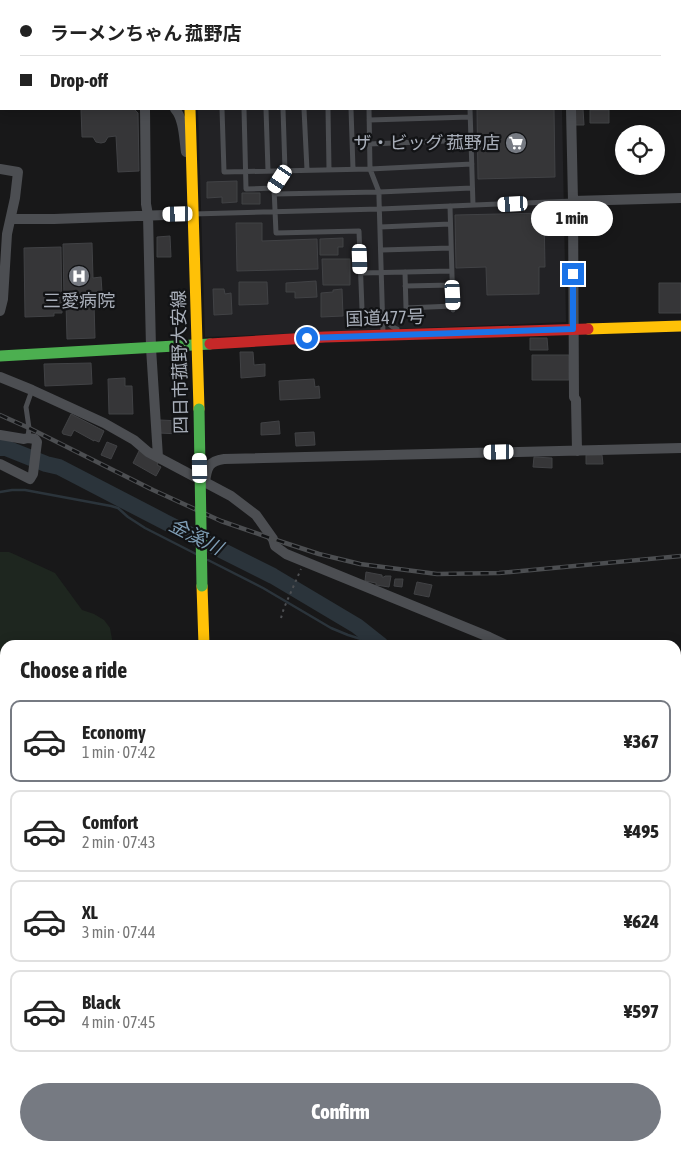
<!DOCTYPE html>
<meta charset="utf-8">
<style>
:root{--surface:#fff;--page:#f2f2f2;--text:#222;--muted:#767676;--line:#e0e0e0;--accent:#767a82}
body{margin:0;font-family:"Asap Condensed","Noto Sans JP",sans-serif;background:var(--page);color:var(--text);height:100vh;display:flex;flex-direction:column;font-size:19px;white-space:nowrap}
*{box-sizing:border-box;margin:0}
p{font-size:16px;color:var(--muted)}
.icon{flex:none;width:28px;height:28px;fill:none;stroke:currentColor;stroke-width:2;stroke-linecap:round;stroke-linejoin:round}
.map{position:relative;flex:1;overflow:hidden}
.sheet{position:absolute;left:0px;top:640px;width:681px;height:511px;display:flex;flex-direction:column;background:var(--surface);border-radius:15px 15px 0 0;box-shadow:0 2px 12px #0003}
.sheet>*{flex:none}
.top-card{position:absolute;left:0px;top:0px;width:681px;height:110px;box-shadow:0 2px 12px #0003;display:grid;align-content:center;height:110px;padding:0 20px;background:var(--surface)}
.buttons{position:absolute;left:615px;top:125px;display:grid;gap:10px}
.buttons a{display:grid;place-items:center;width:50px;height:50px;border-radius:50%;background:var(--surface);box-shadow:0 2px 12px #0003;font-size:25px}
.end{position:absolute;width:22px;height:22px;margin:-11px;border:6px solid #1a73e8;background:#fff;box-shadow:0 0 0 2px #fff}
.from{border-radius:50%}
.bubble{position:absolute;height:35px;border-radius:18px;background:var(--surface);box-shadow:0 2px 12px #0003;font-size:16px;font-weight:800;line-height:35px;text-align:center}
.car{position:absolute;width:15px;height:30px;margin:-15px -8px;border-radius:6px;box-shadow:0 0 4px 1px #0007;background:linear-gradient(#fff 24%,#345 0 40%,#fff 0 76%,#345 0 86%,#fff 0)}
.top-card b{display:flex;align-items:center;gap:18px;height:48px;font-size:19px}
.top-card b+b{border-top:1px solid var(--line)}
.top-card i{width:12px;height:12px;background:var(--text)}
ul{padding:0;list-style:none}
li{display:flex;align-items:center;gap:15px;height:82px;margin:0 10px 8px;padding:0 10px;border:2px solid var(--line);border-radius:10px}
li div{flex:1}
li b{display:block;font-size:19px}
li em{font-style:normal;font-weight:800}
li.on{border-color:var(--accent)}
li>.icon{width:45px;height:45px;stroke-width:1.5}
h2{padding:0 20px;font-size:22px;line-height:60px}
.action{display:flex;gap:10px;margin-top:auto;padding:10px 20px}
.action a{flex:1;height:58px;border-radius:30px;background:var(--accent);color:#fff;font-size:20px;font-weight:800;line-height:58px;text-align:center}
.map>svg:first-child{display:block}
</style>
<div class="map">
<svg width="681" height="1151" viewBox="0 0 681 1151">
<rect width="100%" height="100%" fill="#181819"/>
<path fill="#222225" d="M195 0H561V1H195Z
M198 109H562L566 322 205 337Z"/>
<path fill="#1e261f" d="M0 552H9L16 555 55 573 82 610 94 614 104 620 110 628 113 645H5V929L0 927Z
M676 860 681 863V1151H376L364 1146H676Z
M0 1061H5V1146H217L218 1151H0Z
M234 1146H313L304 1151H235Z"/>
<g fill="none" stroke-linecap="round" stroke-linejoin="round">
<path stroke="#2b343b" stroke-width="2.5" d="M0 492 12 490H25L111 506 118 508 128 517 145 528 196 554
M208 560 263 588 331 628 348 635 380 645"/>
<path stroke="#2b343b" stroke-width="16" d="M0 448H6L46 464 59 467 165 522 273 576 357 626 381 645
M676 773 681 774"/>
</g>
<path fill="#363638" stroke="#414245" d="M65 0H123V1H65Z
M81 109H134L138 113 139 171 118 172 116 136 108 137 105 142 101 143 96 142 93 137H82Z
M477 109H554L555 177 478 179Z
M573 109H583L584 125H573Z
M590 110H609V123H590Z
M237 181V202L222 203V197L207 198V182Z
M242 193H260V204H242Z
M544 213 545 267H539V294L487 295 486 267 456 268 455 215Z
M236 223H262V241L317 239 318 269 237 271Z
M170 236 171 257H157V237Z
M343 238V247H338V255H320V239Z
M92 243 93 278 101 277 102 292H93V300L64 301 63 244Z
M61 247 62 313H54V316L25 317 24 248Z
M322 259H350V285H323Z
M316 281 317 297 295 298V292H286V283Z
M239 282H267L268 304 239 305Z
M659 283H681V313H659Z
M213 289H224L225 294 231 293 232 314 214 315Z
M342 289 343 316 321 317V293L333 292V290Z
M66 304H94L95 338 67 339Z
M530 338H547L548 350H530Z
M240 352H253L254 365 265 364V376L241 378Z
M532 355H569V380H532Z
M91 363 92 384 45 386 44 364Z
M125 378V386H132L133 414H109L108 379Z
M314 379 315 387 319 386 320 398 280 400 279 381Z
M71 414 104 431 99 442 94 440V441L74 430 71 436 63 434 62 432Z
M160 420 181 421 180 434 159 433Z
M279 421 280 434 261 435V423Z
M314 432 315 445 296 446 295 433Z
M107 442 117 446 111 459 101 455Z
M140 449 159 461 157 465 161 467 156 476 133 463Z
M586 455H602L603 464H586Z
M534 457 552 458V468L533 467Z
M366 572 382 575V577H384L385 576H391L389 587 376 585V583L365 581Z
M395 579H403L402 587 394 586Z
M417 582 432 585 429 597 414 594Z"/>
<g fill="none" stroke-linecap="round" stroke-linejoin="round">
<path stroke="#4e5053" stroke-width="2" stroke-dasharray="2.5 4" stroke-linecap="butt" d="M281 618 284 608 301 569"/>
<path stroke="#4c4e52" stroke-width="5" d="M465 0V1
M222 109 224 172 370 169 472 164
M244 109 246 189 274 188 276 233 359 231 362 309
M266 109 268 171
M283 109 285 170
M304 109 307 170
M328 109 329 169
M351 109 353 169
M369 109 370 169 379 192V198L383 332
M470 109 473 205
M369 120 470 117
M369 144 471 140
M274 188 280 179V170
M274 194 379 192 472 188
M450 206 453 310
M193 214 380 209 573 201
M380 227 450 224
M381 250 451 248
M405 272 406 308 453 306
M361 273 451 271
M405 286 452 285
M385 316C387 323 390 326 397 329
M28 438 29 428 26 407 32 390"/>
<path stroke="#4c4e52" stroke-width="10" d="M141 0V1
M568 0V1
M0 81H1
M145 109 146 204 148 215 151 348 158 457
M175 109C184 119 184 139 186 152
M571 109 573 201 574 397 576 400 577 451
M0 169 18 172 15 198 7 234 3 299 0 311
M573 201 681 198
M11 219H54L193 214
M0 377 32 390 104 423 134 440 148 452 231 496 256 515 273 539 275 546 286 554 489 637 506 645
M0 435 24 439 28 438 35 439 37 442 33 474 30 479 0 464
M205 482C207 467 209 461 224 459L681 448
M360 1146 369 1151
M312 1151 318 1146"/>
<path stroke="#4caf50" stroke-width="11" d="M0 356 210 344"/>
<path stroke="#ffc107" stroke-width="11" d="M187 0V1
M190 109 199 409
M588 329 681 326
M202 586 204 645"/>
<path stroke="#c62828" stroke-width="11" d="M210 344 325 337 588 329
M676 684H681
M0 1004H5
M225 1146 226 1151"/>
<g stroke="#4c4e51" stroke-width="4.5">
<path id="rail" d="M0 415 29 428 153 490 221 521 273 539 319 554 360 564 437 574 499 573 681 556"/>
</g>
<use href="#rail" stroke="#121315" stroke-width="2.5" stroke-dasharray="8" stroke-linecap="butt"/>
<path stroke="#4caf50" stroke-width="11" d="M199 409 202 586"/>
</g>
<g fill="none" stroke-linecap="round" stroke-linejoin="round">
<path stroke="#1a73e8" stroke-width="6" d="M307 338 573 329V274"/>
</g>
<defs>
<g id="supermarket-disc" transform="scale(1.125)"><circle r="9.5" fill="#767a82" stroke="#121315"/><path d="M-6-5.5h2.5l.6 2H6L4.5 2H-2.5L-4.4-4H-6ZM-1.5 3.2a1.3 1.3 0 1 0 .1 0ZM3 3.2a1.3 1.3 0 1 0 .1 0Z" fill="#fff"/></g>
<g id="hospital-disc" transform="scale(1.125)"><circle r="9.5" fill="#767a82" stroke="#121315"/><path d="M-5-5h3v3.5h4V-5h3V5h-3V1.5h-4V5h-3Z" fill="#fff"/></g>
</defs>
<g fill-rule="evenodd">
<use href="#supermarket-disc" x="516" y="143"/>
<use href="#hospital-disc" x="79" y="276"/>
</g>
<g text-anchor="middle" stroke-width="4.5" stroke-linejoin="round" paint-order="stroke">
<g font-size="18" fill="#a9afba" stroke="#121315" text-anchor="end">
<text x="500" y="149">ザ・ビッグ 菰野店</text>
<text x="79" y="307" text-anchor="middle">三愛病院</text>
</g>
<g font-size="18" fill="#a9afba" stroke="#121315">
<text transform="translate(385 318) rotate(-2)" y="6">国道477号</text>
<text transform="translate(180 362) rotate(-91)" y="6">四日市菰野大安線</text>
</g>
<g font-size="19" font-style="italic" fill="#7f9eb6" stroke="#121315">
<text transform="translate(196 536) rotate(27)" y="7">金溪川</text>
</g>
</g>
</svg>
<div class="buttons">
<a><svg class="icon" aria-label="locate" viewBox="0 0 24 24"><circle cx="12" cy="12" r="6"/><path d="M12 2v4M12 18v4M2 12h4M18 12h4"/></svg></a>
</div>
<i class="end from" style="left:307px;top:338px"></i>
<i class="end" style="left:573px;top:274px"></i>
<div class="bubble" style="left:531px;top:201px;width:82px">1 min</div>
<i class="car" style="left:280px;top:179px;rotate:214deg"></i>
<i class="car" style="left:513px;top:204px;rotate:267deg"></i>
<i class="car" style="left:178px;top:214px;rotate:269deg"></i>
<i class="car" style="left:360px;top:259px;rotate:178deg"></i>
<i class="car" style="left:453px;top:295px;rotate:177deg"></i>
<i class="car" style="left:499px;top:452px;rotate:269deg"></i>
<i class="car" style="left:200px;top:468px;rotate:359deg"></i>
<div class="top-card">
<b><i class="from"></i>ラーメンちゃん 菰野店</b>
<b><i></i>Drop-off</b>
</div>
<section class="sheet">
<h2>Choose a ride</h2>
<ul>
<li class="on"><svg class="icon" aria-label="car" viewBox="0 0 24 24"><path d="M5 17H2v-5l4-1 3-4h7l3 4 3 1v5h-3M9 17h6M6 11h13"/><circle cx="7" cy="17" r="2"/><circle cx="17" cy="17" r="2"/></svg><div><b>Economy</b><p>1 min · 07:42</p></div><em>¥367</em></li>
<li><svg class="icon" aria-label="car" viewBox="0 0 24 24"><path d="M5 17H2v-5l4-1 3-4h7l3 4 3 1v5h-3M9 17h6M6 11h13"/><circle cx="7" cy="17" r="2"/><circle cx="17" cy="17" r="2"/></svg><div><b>Comfort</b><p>2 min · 07:43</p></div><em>¥495</em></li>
<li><svg class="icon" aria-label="car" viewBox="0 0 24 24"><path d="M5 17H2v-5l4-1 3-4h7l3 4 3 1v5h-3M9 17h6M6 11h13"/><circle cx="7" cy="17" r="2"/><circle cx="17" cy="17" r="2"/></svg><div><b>XL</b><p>3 min · 07:44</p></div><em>¥624</em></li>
<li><svg class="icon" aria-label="car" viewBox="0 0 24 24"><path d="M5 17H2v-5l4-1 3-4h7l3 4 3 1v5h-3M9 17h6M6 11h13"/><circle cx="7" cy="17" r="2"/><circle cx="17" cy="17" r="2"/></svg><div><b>Black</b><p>4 min · 07:45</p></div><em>¥597</em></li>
</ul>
<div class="action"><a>Confirm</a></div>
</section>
</div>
